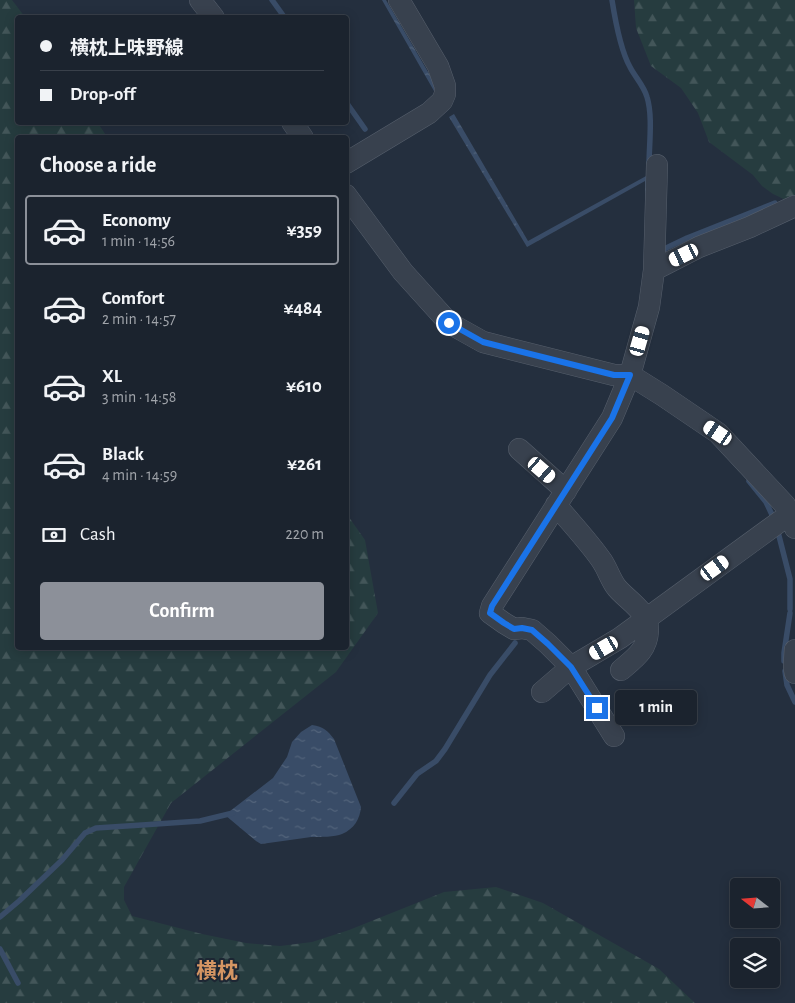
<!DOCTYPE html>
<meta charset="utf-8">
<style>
:root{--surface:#1b232e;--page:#282f3a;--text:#f1f3f6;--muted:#a0a4aa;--line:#39404a;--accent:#8c9099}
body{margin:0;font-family:"Alegreya Sans","Noto Sans JP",sans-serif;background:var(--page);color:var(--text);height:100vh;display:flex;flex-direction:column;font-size:19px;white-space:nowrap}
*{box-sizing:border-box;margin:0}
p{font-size:16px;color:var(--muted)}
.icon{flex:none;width:28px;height:28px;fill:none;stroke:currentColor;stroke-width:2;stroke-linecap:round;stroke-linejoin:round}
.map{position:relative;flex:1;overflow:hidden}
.side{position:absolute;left:15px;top:135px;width:334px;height:515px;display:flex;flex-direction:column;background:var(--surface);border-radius:5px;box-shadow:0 2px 12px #0003,0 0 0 1px var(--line)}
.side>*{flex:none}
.top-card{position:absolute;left:15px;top:15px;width:334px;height:110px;border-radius:5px;box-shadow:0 2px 12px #0003,0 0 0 1px var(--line);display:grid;align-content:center;height:110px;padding:0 25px;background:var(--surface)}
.needle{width:32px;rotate:287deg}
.controls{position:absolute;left:730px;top:878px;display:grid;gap:10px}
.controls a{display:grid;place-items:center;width:50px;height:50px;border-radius:5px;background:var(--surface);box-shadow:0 2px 12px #0003,0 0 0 1px var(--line);font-size:25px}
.end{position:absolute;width:22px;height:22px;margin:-11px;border:6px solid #1a73e8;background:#fff;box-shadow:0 0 0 2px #fff}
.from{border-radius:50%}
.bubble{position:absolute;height:35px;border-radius:5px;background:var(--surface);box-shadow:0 2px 12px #0003,0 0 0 1px var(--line);font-size:16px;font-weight:700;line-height:35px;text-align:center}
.car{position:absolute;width:15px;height:30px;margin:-15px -8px;border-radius:6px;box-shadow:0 0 4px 1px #0007;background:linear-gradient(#fff 24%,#345 0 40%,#fff 0 76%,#345 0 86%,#fff 0)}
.top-card b{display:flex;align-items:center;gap:18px;height:48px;font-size:19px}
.top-card b+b{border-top:1px solid var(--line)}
.top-card i{width:12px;height:12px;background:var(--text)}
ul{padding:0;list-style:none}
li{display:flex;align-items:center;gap:15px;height:70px;margin:0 10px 8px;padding:0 15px;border:2px solid transparent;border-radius:5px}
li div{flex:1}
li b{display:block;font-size:19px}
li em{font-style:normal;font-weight:700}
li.active{border-color:var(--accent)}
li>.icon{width:45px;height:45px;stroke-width:1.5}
h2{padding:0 25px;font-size:22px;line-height:60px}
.pay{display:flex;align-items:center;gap:12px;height:55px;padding:0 25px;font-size:19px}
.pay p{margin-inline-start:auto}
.primary-button{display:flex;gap:10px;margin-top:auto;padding:10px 25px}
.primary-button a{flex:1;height:58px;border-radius:5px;background:var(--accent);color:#fff;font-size:20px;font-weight:700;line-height:58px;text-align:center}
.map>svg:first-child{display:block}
</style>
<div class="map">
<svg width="795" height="1003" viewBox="0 0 795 1003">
<defs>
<pattern id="forest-firs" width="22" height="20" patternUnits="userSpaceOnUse" patternTransform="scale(1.25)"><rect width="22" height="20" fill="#263c3f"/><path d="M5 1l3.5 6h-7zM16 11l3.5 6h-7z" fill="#435659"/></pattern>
<pattern id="water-ripples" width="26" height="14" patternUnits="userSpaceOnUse" patternTransform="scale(1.25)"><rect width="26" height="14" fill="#394c67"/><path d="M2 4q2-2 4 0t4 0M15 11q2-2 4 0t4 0" fill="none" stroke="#53647b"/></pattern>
</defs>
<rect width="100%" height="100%" fill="#242f3e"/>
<path fill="url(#forest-firs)" d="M0 0H12L25 17 18 18V122L98 123 107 137 18 138V648H346V513L365 540 378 613 336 672 171 803 124 887V900L132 916 202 934 246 943 280 946 312 942 349 930 444 892 496 887 543 903 659 969 695 1003H0Z
M634 0H795V198L788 201 773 194 762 186 753 175 709 142 698 113 681 88 651 66 636 28Z"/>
<path fill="url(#water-ripples)" d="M382 0H386L438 89 434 91Z
M454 114 528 241 648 175 645 261V181L527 247 449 117Z
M312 725C324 727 327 730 334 739L361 807C360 819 354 829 342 834 335 837 320 837 311 837 295 839 278 842 261 844L256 841 225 815 273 778 287 757 292 742 301 732Z"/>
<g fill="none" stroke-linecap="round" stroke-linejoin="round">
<path stroke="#394c67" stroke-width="5.5" d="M272 0 285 18
M612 0C615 19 621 51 630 67 635 77 644 86 647 97 653 116 649 145 649 166
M346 102 365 129
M662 250 687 238 775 203
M749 481 766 502 774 519
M778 532 790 579V609
M784 661V653L790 613
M785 671 787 685 795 702
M394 803 417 774 436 761 445 749 490 675 515 643
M0 917 19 901 62 860 85 833 96 828 142 825 200 821 233 813
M0 949 18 983"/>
<g stroke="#565f6c" stroke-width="22">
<path id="minor" d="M200 0 214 18
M292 122 303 138
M346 163 429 113 442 101 445 94V86L438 66 399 0
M346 195 403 272 449 323 483 342 614 375H630L662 395 718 433 785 505 794 522 795 528
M654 270 699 247 750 227 795 206
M519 449 566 491
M556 505C571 523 589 542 602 561 608 570 611 581 617 588 628 601 649 612 648 631 647 650 635 658 621 670
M795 650 794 667 795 673
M542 692 571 667 620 638 790 514
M614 736 571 667 548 644 532 630 522 628 514 629 504 623 490 613 492 606 612 418 630 375 649 307 654 270 657 165"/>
</g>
<use href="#minor" stroke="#38414e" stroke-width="21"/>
</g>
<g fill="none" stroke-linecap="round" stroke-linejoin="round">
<path stroke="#1a73e8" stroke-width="6" d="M449 323 483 342 614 375H630L612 418 492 606 490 613 504 623 514 629 522 628 532 630 548 644 571 667 597 708"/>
</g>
<g text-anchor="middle" stroke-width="4" stroke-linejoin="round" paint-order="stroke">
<g font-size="21" font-weight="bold" fill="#d59563" stroke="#1d2633">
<text x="217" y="978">横枕</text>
</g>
</g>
</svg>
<div class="controls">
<a><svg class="needle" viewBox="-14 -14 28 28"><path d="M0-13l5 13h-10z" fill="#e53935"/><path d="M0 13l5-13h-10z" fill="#a0a4aa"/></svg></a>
<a><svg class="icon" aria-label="layers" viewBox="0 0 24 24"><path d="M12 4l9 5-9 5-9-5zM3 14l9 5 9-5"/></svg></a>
</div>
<i class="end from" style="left:449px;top:323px"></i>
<i class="end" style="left:597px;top:708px"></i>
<div class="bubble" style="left:615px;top:690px;width:82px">1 min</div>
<i class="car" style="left:684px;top:255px;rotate:244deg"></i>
<i class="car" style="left:640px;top:341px;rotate:16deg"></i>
<i class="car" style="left:718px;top:433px;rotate:304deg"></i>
<i class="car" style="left:542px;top:470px;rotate:131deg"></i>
<i class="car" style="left:715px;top:568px;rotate:54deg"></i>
<i class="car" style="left:604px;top:648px;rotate:240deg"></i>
<div class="top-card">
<b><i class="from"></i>横枕上味野線</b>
<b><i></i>Drop-off</b>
</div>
<section class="side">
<h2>Choose a ride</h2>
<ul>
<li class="active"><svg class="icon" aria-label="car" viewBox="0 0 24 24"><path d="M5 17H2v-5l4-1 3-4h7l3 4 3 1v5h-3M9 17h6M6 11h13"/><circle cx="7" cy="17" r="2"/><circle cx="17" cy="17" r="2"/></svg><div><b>Economy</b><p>1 min · 14:56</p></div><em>¥359</em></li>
<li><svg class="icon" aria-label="car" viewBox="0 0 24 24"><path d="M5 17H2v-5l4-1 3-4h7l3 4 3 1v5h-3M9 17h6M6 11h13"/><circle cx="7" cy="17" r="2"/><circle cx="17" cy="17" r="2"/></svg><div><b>Comfort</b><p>2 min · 14:57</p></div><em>¥484</em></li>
<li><svg class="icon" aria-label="car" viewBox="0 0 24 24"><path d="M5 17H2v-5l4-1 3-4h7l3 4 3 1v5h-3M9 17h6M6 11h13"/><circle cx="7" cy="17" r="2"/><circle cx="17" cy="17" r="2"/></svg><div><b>XL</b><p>3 min · 14:58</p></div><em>¥610</em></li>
<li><svg class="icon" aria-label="car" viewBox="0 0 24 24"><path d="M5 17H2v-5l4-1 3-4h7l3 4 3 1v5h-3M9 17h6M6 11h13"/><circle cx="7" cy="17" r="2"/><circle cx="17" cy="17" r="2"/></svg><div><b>Black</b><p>4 min · 14:59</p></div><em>¥261</em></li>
</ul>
<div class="pay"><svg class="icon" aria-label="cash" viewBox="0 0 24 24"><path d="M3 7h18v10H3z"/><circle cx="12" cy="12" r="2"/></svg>Cash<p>220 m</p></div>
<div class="primary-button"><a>Confirm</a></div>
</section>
</div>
